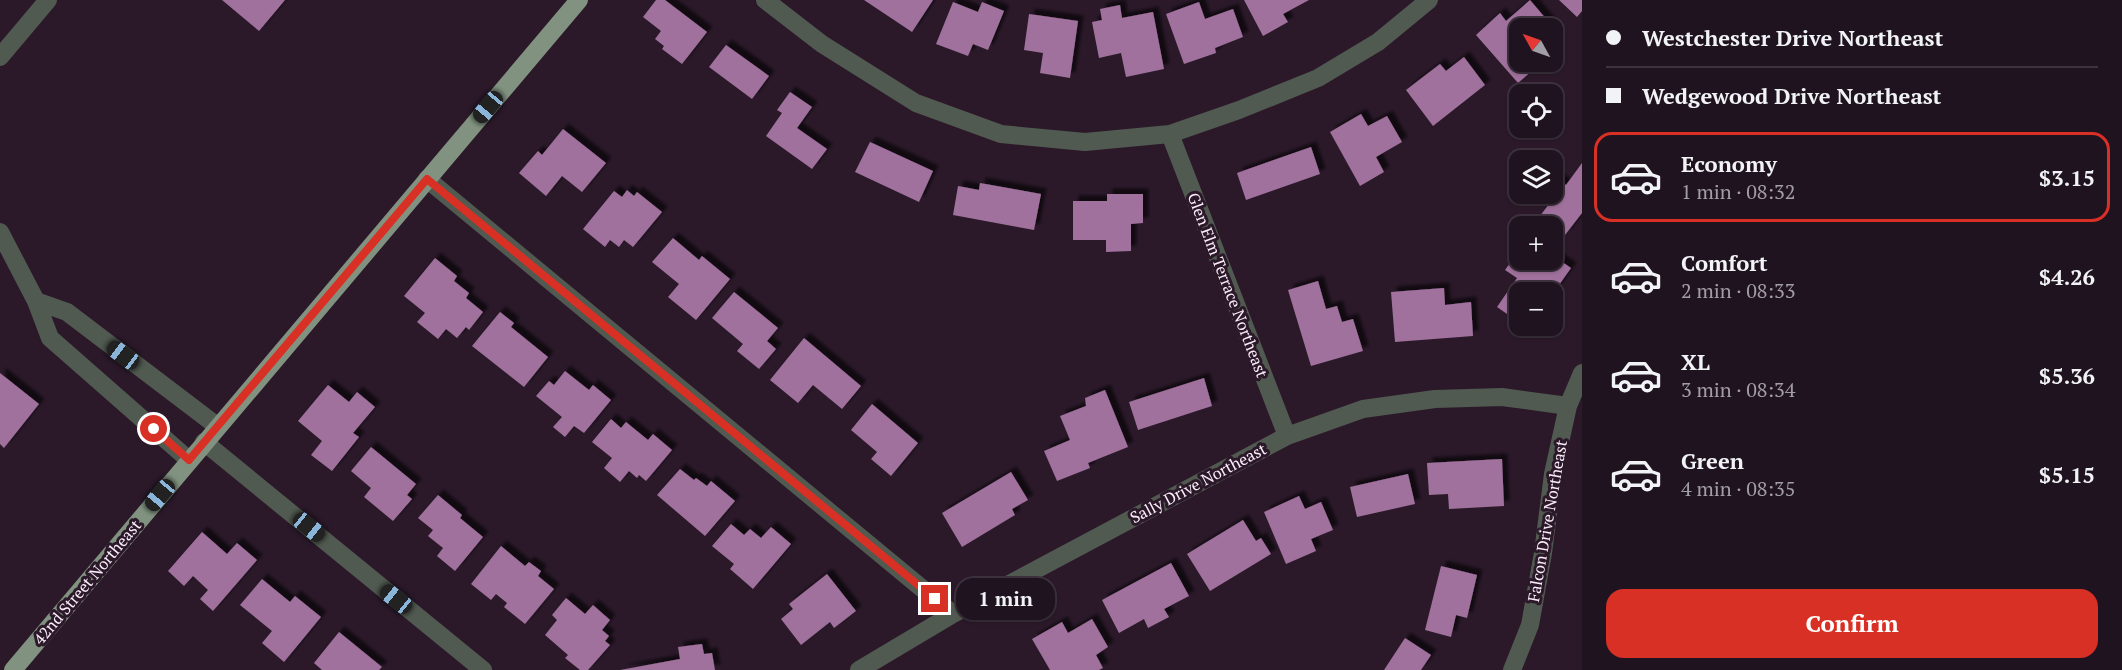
<!DOCTYPE html>
<meta charset="utf-8">
<style>
:root{--surface:#201320;--page:#2d202d;--text:#f1f3f6;--muted:#a29ea5;--line:#3d323e;--accent:#d93025}
body{margin:0;font-family:"PT Serif",serif;background:var(--page);color:var(--text);height:100vh;display:flex;flex-direction:column;font-size:22px;white-space:nowrap}
*{box-sizing:border-box;margin:0}
p{font-size:20px;color:var(--muted)}
.icon{flex:none;width:33px;height:33px;fill:none;stroke:currentColor;stroke-width:2;stroke-linecap:round;stroke-linejoin:round}
.map{position:relative;flex:1;overflow:hidden}
.panel{display:flex;flex-direction:column;background:var(--surface);width:540px}
.panel>*{flex:none}
.hud{display:grid;align-content:center;height:132px;padding:0 24px;background:var(--surface)}
.needle{width:39px;rotate:310deg}
.buttons{position:absolute;left:1509px;top:18px;display:grid;gap:12px}
.buttons a{display:grid;place-items:center;width:54px;height:54px;border-radius:12px;background:var(--surface);box-shadow:0 2px 4px #0004,0 0 0 2px var(--line);font-size:30px}
.end{position:absolute;width:27px;height:27px;margin:-14px;border:8px solid #d93025;background:#fff;box-shadow:0 0 0 3px #fff}
.from{border-radius:50%}
.bubble{position:absolute;height:42px;border-radius:18px;background:var(--surface);box-shadow:0 2px 4px #0004,0 0 0 2px var(--line);font-size:20px;font-weight:700;line-height:42px;text-align:center}
.car{position:absolute;width:18px;height:36px;margin:-18px -9px;border-radius:8px;box-shadow:0 0 4px 2px #0007;background:linear-gradient(#222 24%,#8ab4d8 0 40%,#222 0 76%,#8ab4d8 0 86%,#222 0)}
.hud b{display:flex;align-items:center;gap:21px;height:57px;font-size:22px}
.hud b+b{border-top:2px solid var(--line)}
.hud i{width:15px;height:15px;background:var(--text)}
ul{padding:0;list-style:none}
li{display:flex;align-items:center;gap:18px;height:90px;margin:0 12px 9px;padding:0 12px;border:3px solid transparent;border-radius:18px}
li div{flex:1}
li b{display:block;font-size:22px}
li em{font-style:normal;font-weight:700}
li.current{border-color:var(--accent)}
li>.icon{width:54px;height:54px;stroke-width:1.5}
.cta{display:flex;gap:12px;margin-top:auto;padding:12px 24px}
.cta a{flex:1;height:69px;border-radius:18px;background:var(--accent);color:#fff;font-size:24px;font-weight:700;line-height:69px;text-align:center}
main{display:flex;flex:1;min-height:0}
.map>svg:first-child{display:block}
</style>
<main>
<div class="map">
<svg width="1582" height="670" viewBox="0 0 1582 670">
<defs>
<filter id="shadow"><feDropShadow dx="5.5" dy="-5.5" stdDeviation="1.5" flood-color="#0009"/></filter>
</defs>
<rect width="100%" height="100%" fill="#2b192a"/>
<path fill="#9f719c" filter="url(#shadow)" d="M222 0H285L259 31Z
M656 0H665L707 32 682 64 662 49 664 46 655 39 661 31 643 17Z
M864 0H933L912 32Z
M1244 0H1309L1283 14 1288 22 1263 36Z
M1530 0 1553 27 1520 28V62H1526L1533 70 1518 83 1476 35 1500 13 1506 21Z
M1559 0H1582V11L1577 17Z
M953 2 978 12 982 2 1004 11 988 50 973 44 968 56 936 44Z
M1199 2 1205 19 1233 9 1243 37 1215 48 1216 53 1184 64 1166 14Z
M1120 5 1122 18 1153 12 1164 69 1126 77 1121 53 1099 58 1092 22 1102 20 1100 9Z
M1029 14 1078 21 1070 78 1040 73 1043 53 1024 50Z
M726 45 769 76 752 99 709 67Z
M1464 57 1485 85 1433 126 1406 90 1440 64 1446 71Z
M790 92 812 107 797 128 827 149 812 169 766 136 782 113 777 110Z
M1361 114 1368 126 1387 116 1402 142 1376 157 1384 172 1360 186 1330 132Z
M563 129 606 163 582 192 562 176 546 196 519 173 538 151 542 155Z
M870 142 933 171 919 202 855 172Z
M1311 147 1320 174 1246 200 1237 173Z
M1582 163V213L1565 235 1540 216 1552 200 1544 194H1552V175L1566 185Z
M980 183 1041 194 1034 230 953 215 958 186 979 190Z
M627 190 634 196 637 192 662 212 633 247 624 240 619 247 610 240 605 247 583 229 614 191 622 197Z
M1107 194H1143V223L1131 224V251L1106 252V240H1073V201H1107Z
M673 238 699 260 702 256 730 279 696 320 668 297 679 284 652 262Z
M1520 249V260H1552V255L1571 268 1554 292H1520V323L1497 307 1517 278 1505 270Z
M435 258 457 276 454 281 469 293 466 298 483 312 469 330 466 327 457 338 446 329 438 339 417 322 425 313 404 296Z
M1318 281 1326 309 1337 306 1342 322 1353 319 1363 351 1311 366 1288 290Z
M1444 288 1445 305 1471 302 1473 336 1395 342 1391 292Z
M734 292 778 328 767 341 776 349 759 369 737 351 743 344 712 318Z
M500 312 514 323 511 327 548 357 524 387 472 346Z
M804 338 861 386 842 409 813 385 798 403 770 380Z
M565 371 589 390 593 385 611 400 584 433 574 426 565 437 553 427 562 417 536 396 549 381 554 385Z
M0 373 39 404 4 448 0 444Z
M1204 378 1212 406 1138 430 1129 402Z
M328 385 349 402 357 392 375 407 353 433 359 437 332 471 311 455 322 441 298 421Z
M1105 390 1128 447 1088 463 1090 468 1057 481 1044 451 1070 440 1060 416 1086 406 1085 398Z
M872 404 918 443 891 476 871 459 877 452 851 430Z
M611 419 621 428 626 422 648 440 653 434 672 450 646 481 639 475 637 478 629 471 620 482 604 468 612 458 592 442Z
M371 447 416 484 407 495 412 499 393 521 364 497 371 488 351 471Z
M1502 459 1504 506 1449 509 1448 494 1429 495 1427 463Z
M680 469 694 480 696 478 707 486 711 481 735 501 705 536 657 495Z
M1011 472 1028 500 1012 509 1015 515 962 547 942 513Z
M1408 474 1415 504 1357 517 1350 487Z
M438 495 462 515 460 518 483 537 455 571 437 556 443 548 428 536 433 530 418 518Z
M1299 496 1305 509 1321 502 1333 530 1311 539 1316 551 1286 564 1264 512Z
M1243 520 1256 541 1261 538 1271 554 1210 591 1187 554Z
M731 524 744 535 750 529 761 538 771 527 791 544 753 589 730 569 734 564 712 546Z
M202 532 227 554 237 543 257 560 213 611 200 599 208 590 193 576 184 586 168 571Z
M501 546 525 566 529 562 541 571 538 576 554 589 525 624 504 607 507 603 496 594 491 600 471 584Z
M1171 563 1189 596 1164 609 1169 617 1148 628 1144 619 1119 633 1102 600Z
M1441 566 1477 575 1467 618 1456 615 1451 637 1425 630Z
M827 574 856 611 834 628 830 622 801 645 781 619 793 609 789 604Z
M262 579 290 602 295 596 321 617 284 662 262 643 272 631 240 605Z
M566 598 585 614 593 605 610 620 602 630 609 636 605 641 610 645 588 670H580L565 658 568 655 545 635 557 620 552 615Z
M1092 619 1108 647 1096 655 1103 668 1099 670H1050L1032 639 1062 622 1068 633Z
M339 632 382 667 379 670H322L314 663Z
M1405 638 1431 655 1421 670H1384Z
M702 644 704 654 712 653 715 670H620L680 659 678 647Z"/>
<g fill="none" stroke-linecap="round" stroke-linejoin="round">
<path stroke="#515a50" stroke-width="18" d="M765 0 822 44 916 103 1001 134 1085 142 1170 134 1239 110 1318 78 1378 42 1429 0
M0 57 48 0
M1170 134 1287 436
M427 179 953 614
M0 232 36 301 50 338 189 460
M36 301 67 312 217 426
M204 442 483 670
M859 670 953 614 1287 436 1363 409 1435 399 1502 397 1568 406
M1512 670 1530 625 1543 553 1553 474 1568 406 1582 373"/>
<path stroke="#819380" stroke-width="18" d="M13 670 579 0"/>
</g>
<g fill="none" stroke-linecap="round" stroke-linejoin="round">
<path stroke="#d93025" stroke-width="8" d="M154 429 189 460 427 179 935 599"/>
</g>
<g text-anchor="middle" stroke-width="6" stroke-linejoin="round" paint-order="stroke">
<g font-size="16" fill="#fbeefa" stroke="#2b192a">
<text transform="translate(1228 285) rotate(69)" y="6">Glen Elm Terrace Northeast</text>
<text transform="translate(1198 483) rotate(-28)" y="6">Sally Drive Northeast</text>
<text transform="translate(1547 521) rotate(-80)" y="6">Falcon Drive Northeast</text>
<text transform="translate(87 582) rotate(-50)" y="6">42nd Street Northeast</text>
</g>
</g>
</svg>
<div class="buttons">
<a><svg class="needle" viewBox="-14 -14 28 28"><path d="M0-13l5 13h-10z" fill="#e53935"/><path d="M0 13l5-13h-10z" fill="#a29ea5"/></svg></a>
<a><svg class="icon" aria-label="locate" viewBox="0 0 24 24"><circle cx="12" cy="12" r="6"/><path d="M12 2v4M12 18v4M2 12h4M18 12h4"/></svg></a>
<a><svg class="icon" aria-label="layers" viewBox="0 0 24 24"><path d="M12 4l9 5-9 5-9-5zM3 14l9 5 9-5"/></svg></a>
<a>+</a>
<a>−</a>
</div>
<i class="end from" style="left:154px;top:429px"></i>
<i class="end" style="left:935px;top:599px"></i>
<div class="bubble" style="left:956px;top:578px;width:99px">1 min</div>
<i class="car" style="left:488px;top:107px;rotate:220deg"></i>
<i class="car" style="left:123px;top:355px;rotate:307deg"></i>
<i class="car" style="left:160px;top:495px;rotate:220deg"></i>
<i class="car" style="left:309px;top:527px;rotate:129deg"></i>
<i class="car" style="left:396px;top:599px;rotate:309deg"></i>
</div>
<section class="panel">
<div class="hud">
<b><i class="from"></i>Westchester Drive Northeast</b>
<b><i></i>Wedgewood Drive Northeast</b>
</div>
<ul>
<li class="current"><svg class="icon" aria-label="car" viewBox="0 0 24 24"><path d="M5 17H2v-5l4-1 3-4h7l3 4 3 1v5h-3M9 17h6M6 11h13"/><circle cx="7" cy="17" r="2"/><circle cx="17" cy="17" r="2"/></svg><div><b>Economy</b><p>1 min · 08:32</p></div><em>$3.15</em></li>
<li><svg class="icon" aria-label="car" viewBox="0 0 24 24"><path d="M5 17H2v-5l4-1 3-4h7l3 4 3 1v5h-3M9 17h6M6 11h13"/><circle cx="7" cy="17" r="2"/><circle cx="17" cy="17" r="2"/></svg><div><b>Comfort</b><p>2 min · 08:33</p></div><em>$4.26</em></li>
<li><svg class="icon" aria-label="car" viewBox="0 0 24 24"><path d="M5 17H2v-5l4-1 3-4h7l3 4 3 1v5h-3M9 17h6M6 11h13"/><circle cx="7" cy="17" r="2"/><circle cx="17" cy="17" r="2"/></svg><div><b>XL</b><p>3 min · 08:34</p></div><em>$5.36</em></li>
<li><svg class="icon" aria-label="car" viewBox="0 0 24 24"><path d="M5 17H2v-5l4-1 3-4h7l3 4 3 1v5h-3M9 17h6M6 11h13"/><circle cx="7" cy="17" r="2"/><circle cx="17" cy="17" r="2"/></svg><div><b>Green</b><p>4 min · 08:35</p></div><em>$5.15</em></li>
</ul>
<div class="cta"><a>Confirm</a></div>
</section>
</main>
